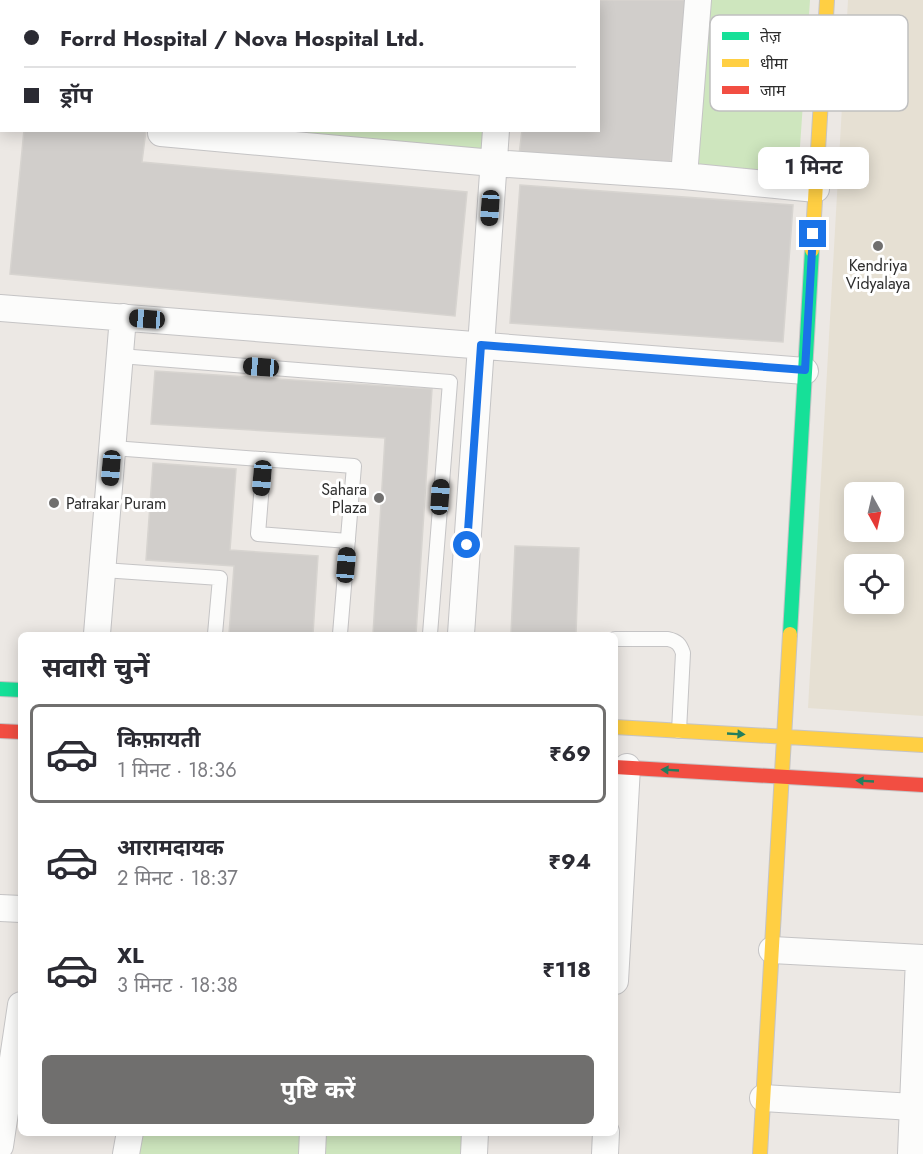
<!DOCTYPE html>
<html lang="hi">
<meta charset="utf-8">
<style>
:root{--surface:#fff;--page:#f2f2f3;--text:#2b2b33;--muted:#7c7c81;--line:#e1e1e2;--accent:#706f6e}
body{margin:0;font-family:Jost,"Noto Sans Devanagari",sans-serif;background:var(--page);color:var(--text);height:100vh;display:flex;flex-direction:column;font-size:22px;white-space:nowrap}
*{box-sizing:border-box;margin:0}
p{font-size:20px;color:var(--muted)}
.icon{flex:none;width:33px;height:33px;fill:none;stroke:currentColor;stroke-width:2;stroke-linecap:round;stroke-linejoin:round}
.map{position:relative;flex:1;overflow:hidden}
.panel{position:absolute;left:18px;top:632px;width:600px;height:504px;display:flex;flex-direction:column;background:var(--surface);border-radius:9px;box-shadow:0 3px 15px #0003}
.panel>*{flex:none}
.top-card{position:absolute;left:0px;top:0px;width:600px;height:132px;box-shadow:0 3px 15px #0003;display:grid;align-content:center;height:132px;padding:0 24px;background:var(--surface)}
.needle{width:39px;rotate:172deg}
.controls{position:absolute;left:844px;top:482px;display:grid;gap:12px}
.controls a{display:grid;place-items:center;width:60px;height:60px;border-radius:9px;background:var(--surface);box-shadow:0 3px 15px #0003;font-size:30px}
.end{position:absolute;width:27px;height:27px;margin:-14px;border:8px solid #1a73e8;background:#fff;box-shadow:0 0 0 3px #fff}
.from{border-radius:50%}
.bubble{position:absolute;height:42px;border-radius:9px;background:var(--surface);box-shadow:0 3px 15px #0003;font-size:20px;font-weight:700;line-height:42px;text-align:center}
.car{position:absolute;width:18px;height:36px;margin:-18px -9px;border-radius:8px;box-shadow:0 0 4px 2px #0007;background:linear-gradient(#222 24%,#8ab4d8 0 40%,#222 0 76%,#8ab4d8 0 86%,#222 0)}
.top-card b{display:flex;align-items:center;gap:21px;height:57px;font-size:22px}
.top-card b+b{border-top:2px solid var(--line)}
.top-card i{width:15px;height:15px;background:var(--text)}
ul{padding:0;list-style:none}
li{display:flex;align-items:center;gap:18px;height:99px;margin:0 12px 9px;padding:0 12px;border:3px solid transparent;border-radius:9px}
li div{flex:1}
li b{display:block;font-size:22px}
li em{font-style:normal;font-weight:700}
li.current{border-color:var(--accent)}
li>.icon{width:54px;height:54px;stroke-width:1.5}
h2{padding:0 24px;font-size:27px;line-height:72px}
.action{display:flex;gap:12px;margin-top:auto;padding:12px 24px}
.action a{flex:1;height:69px;border-radius:9px;background:var(--accent);color:#fff;font-size:24px;font-weight:700;line-height:69px;text-align:center}
.map>svg:first-child{display:block}
</style>
<div class="map">
<svg width="923" height="1154" viewBox="0 0 923 1154">
<rect width="100%" height="100%" fill="#ece8e4"/>
<path fill="#e6e0d3" fill-rule="evenodd" d="M848 0H923V716L808 708ZM855 492H894V531H855ZM855 564H894V603H855Z"/>
<path fill="#cee6be" d="M195 0H493V2H195Z
M700 0H810L798 176 688 168Z
M268 131H484L483 149Z
M143 1133H303L302 1154H139Z
M325 1133H465L464 1154H324Z"/>
<path fill="#d1cecb" stroke="#d7d4d0" stroke-width="1.5" d="M36 0H158V2H36Z
M534 0H686L670 169 519 155 522 130H598V2H534Z
M24 130H146L142 162 467 192 455 316 10 274Z
M520 185 793 205 783 342 510 323Z
M155 371 432 389 416 634H373L385 438 151 424Z
M153 463 236 469 230 550 318 556 313 634H229L234 566 146 560Z
M515 546 579 548 576 634H511Z"/>
<g fill="none" stroke-linecap="round" stroke-linejoin="round">
<g stroke="#c5c4c5" stroke-width="16">
<path id="lane" d="M120 356 450 382 430 634
M113 448 354 466 340 634
M264 459 258 534 348 541
M103 570 220 578 215 634
M615 639H668C677 641 680 644 683 653L679 731"/>
</g>
<g stroke="#c5c4c5" stroke-width="28">
<path id="street" d="M181 2 182 0
M504 2 505 0
M161 130V133L493 163 684 176 816 189
M684 176 698 0
M0 308 805 371
M97 634 123 317
M461 634 496 130
M0 908 21 909
M772 950 923 958
M615 981 627 767
M763 1098 913 1107
M0 1146 21 1005
M126 1154 130 1132
M312 1154 313 1132
M474 1154 475 1132
M605 1154 606 1132
M911 1154 919 958"/>
</g>
<g stroke="#c5c4c5" stroke-width="16">
<path id="fast" d="M790 634 812 250
M0 689 21 690"/>
</g>
<g stroke="#c5c4c5" stroke-width="16">
<path id="slow" d="M812 250 827 0
M615 727 923 745
M760 1154 790 634"/>
</g>
<g stroke="#c5c4c5" stroke-width="16">
<path id="jam" d="M0 0V3
M0 731 21 732
M615 767 923 785"/>
</g>
<use href="#lane" stroke="#fcfcfb" stroke-width="14"/>
<use href="#street" stroke="#fcfcfb" stroke-width="26"/>
<use href="#fast" stroke="#16e098" stroke-width="14"/>
<use href="#slow" stroke="#ffcf43" stroke-width="14"/>
<use href="#jam" stroke="#f24e42" stroke-width="14"/>
</g>
<defs><path id="oneway-solid" d="M-6-.8H1V-3.2L6.5 0L1 3.2V.8H-6Z" transform="scale(1.5)"/></defs>
<g fill="#237e5e">
<use href="#oneway-solid" transform="translate(736 734) rotate(3)"/>
<use href="#oneway-solid" transform="translate(670 770) rotate(-177)"/>
<use href="#oneway-solid" transform="translate(865 781) rotate(-177)"/>
</g>
<g fill="none" stroke-linecap="round" stroke-linejoin="round">
<path stroke="#1a73e8" stroke-width="8" d="M467 545 481 345 805 370 813 234"/>
</g>
<g fill="#706f6e" stroke="#fff" stroke-width="2">
<circle cx="878" cy="246" r="6"/>
<circle cx="379" cy="498" r="6"/>
<circle cx="54" cy="503" r="6"/>
</g>
<g text-anchor="middle" stroke-width="6" stroke-linejoin="round" paint-order="stroke">
<g font-size="16" fill="#2e2e2e" stroke="#fff">
<text x="878" y="271">Kendriya<tspan x="878" dy="18">Vidyalaya</tspan></text>
<text x="367" y="495" text-anchor="end">Sahara<tspan x="367" dy="18">Plaza</tspan></text>
<text x="66" y="509" text-anchor="start">Patrakar Puram</text>
</g>
</g>
<rect x="710" y="15" width="198" height="96" rx="9" fill="#fff" stroke="#c0c0c0" stroke-width="1.5"/>
<rect x="722" y="32" width="27" height="8" fill="#16e098"/>
<rect x="722" y="59" width="27" height="8" fill="#ffcf43"/>
<rect x="722" y="86" width="27" height="8" fill="#f24e42"/>
<g font-size="16" fill="#2e2e2e">
<text x="760" y="42">तेज़</text>
<text x="760" y="69">धीमा</text>
<text x="760" y="96">जाम</text>
</g>
</svg>
<div class="controls">
<a><svg class="needle" viewBox="-14 -14 28 28"><path d="M0-13l5 13h-10z" fill="#e53935"/><path d="M0 13l5-13h-10z" fill="#7c7c81"/></svg></a>
<a><svg class="icon" aria-label="locate" viewBox="0 0 24 24"><circle cx="12" cy="12" r="6"/><path d="M12 2v4M12 18v4M2 12h4M18 12h4"/></svg></a>
</div>
<i class="end from" style="left:467px;top:545px"></i>
<i class="end" style="left:813px;top:234px"></i>
<div class="bubble" style="left:758px;top:147px;width:111px">1 मिनट</div>
<i class="car" style="left:490px;top:208px;rotate:184deg"></i>
<i class="car" style="left:147px;top:319px;rotate:274deg"></i>
<i class="car" style="left:261px;top:367px;rotate:274deg"></i>
<i class="car" style="left:111px;top:468px;rotate:185deg"></i>
<i class="car" style="left:262px;top:478px;rotate:185deg"></i>
<i class="car" style="left:440px;top:497px;rotate:4deg"></i>
<i class="car" style="left:346px;top:565px;rotate:5deg"></i>
<div class="top-card">
<b><i class="from"></i>Forrd Hospital / Nova Hospital Ltd.</b>
<b><i></i>ड्रॉप</b>
</div>
<section class="panel">
<h2>सवारी चुनें</h2>
<ul>
<li class="current"><svg class="icon" aria-label="car" viewBox="0 0 24 24"><path d="M5 17H2v-5l4-1 3-4h7l3 4 3 1v5h-3M9 17h6M6 11h13"/><circle cx="7" cy="17" r="2"/><circle cx="17" cy="17" r="2"/></svg><div><b>किफ़ायती</b><p>1 मिनट · 18:36</p></div><em>₹69</em></li>
<li><svg class="icon" aria-label="car" viewBox="0 0 24 24"><path d="M5 17H2v-5l4-1 3-4h7l3 4 3 1v5h-3M9 17h6M6 11h13"/><circle cx="7" cy="17" r="2"/><circle cx="17" cy="17" r="2"/></svg><div><b>आरामदायक</b><p>2 मिनट · 18:37</p></div><em>₹94</em></li>
<li><svg class="icon" aria-label="car" viewBox="0 0 24 24"><path d="M5 17H2v-5l4-1 3-4h7l3 4 3 1v5h-3M9 17h6M6 11h13"/><circle cx="7" cy="17" r="2"/><circle cx="17" cy="17" r="2"/></svg><div><b>XL</b><p>3 मिनट · 18:38</p></div><em>₹118</em></li>
</ul>
<div class="action"><a>पुष्टि करें</a></div>
</section>
</div>
